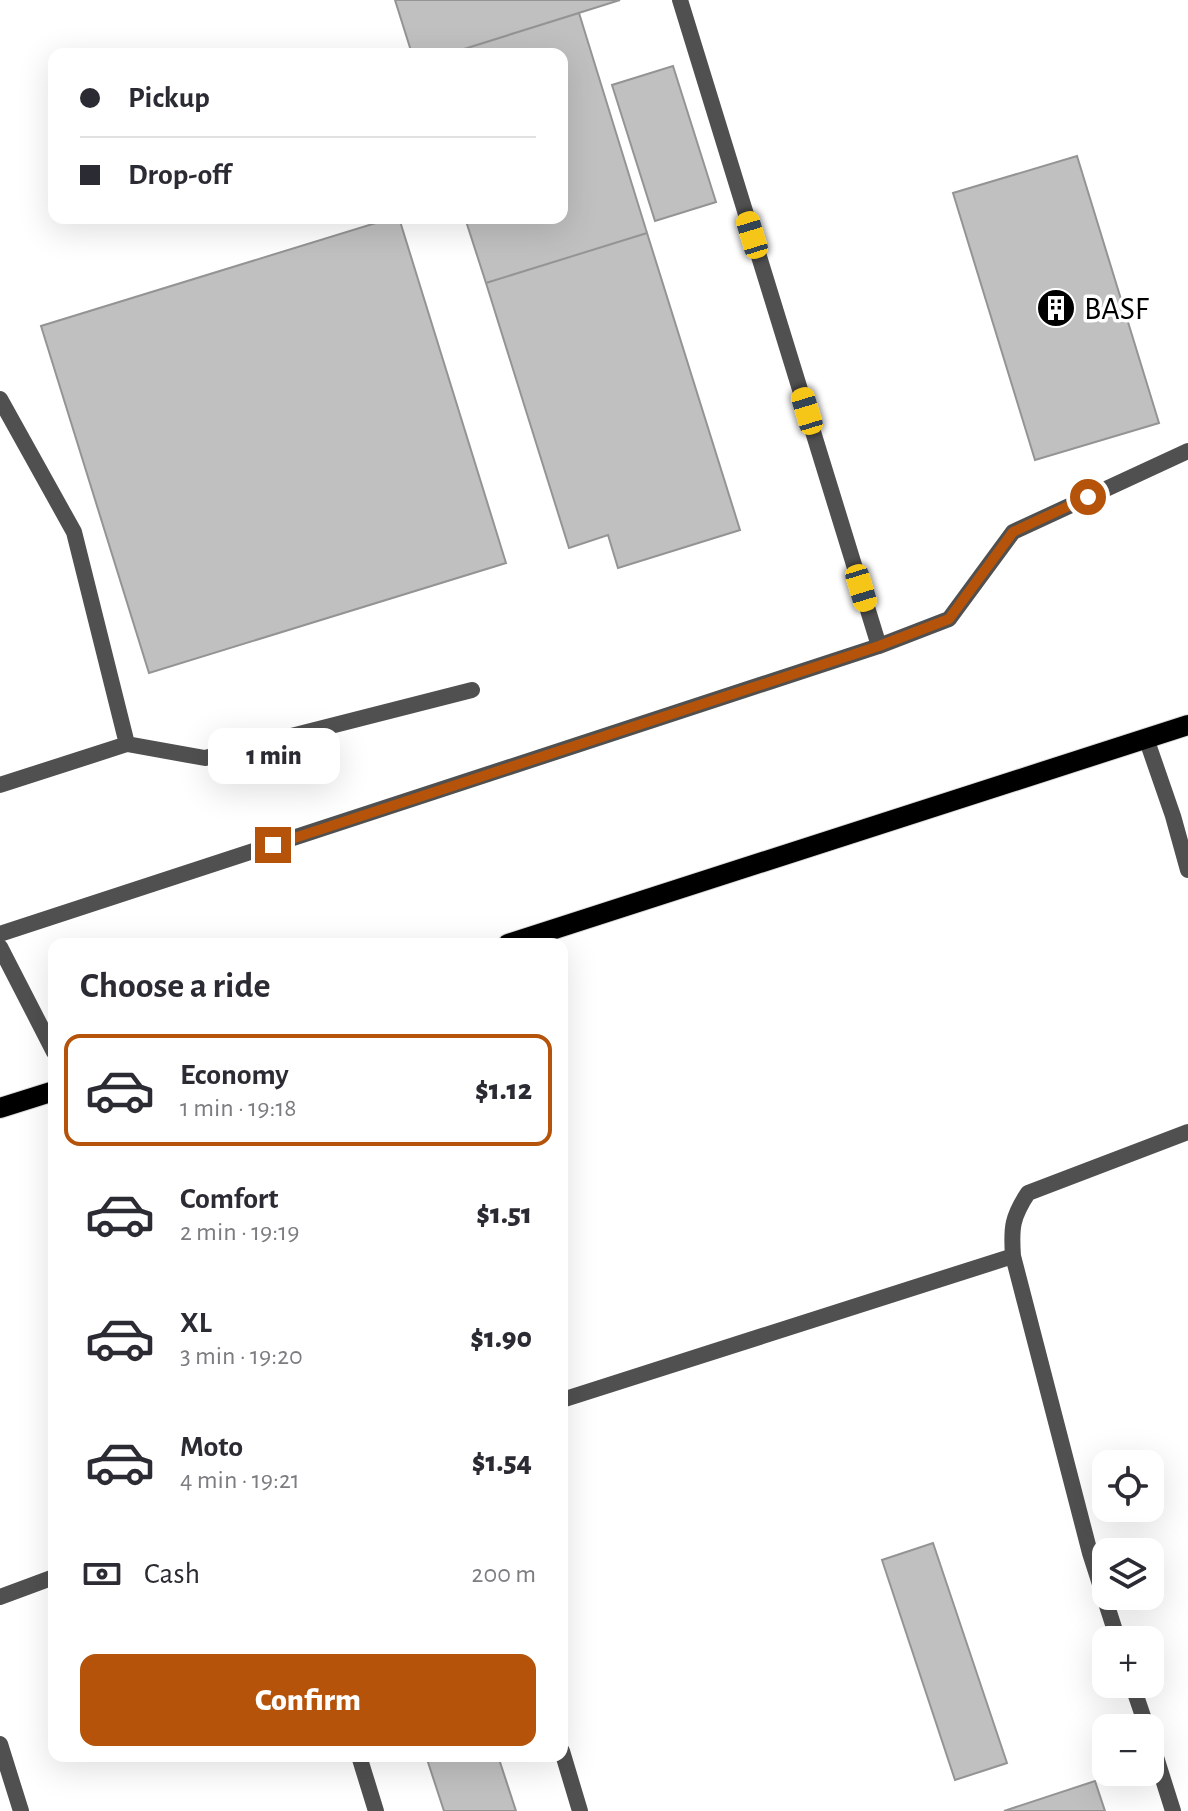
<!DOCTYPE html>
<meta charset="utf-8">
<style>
:root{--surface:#fff;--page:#f7f7f7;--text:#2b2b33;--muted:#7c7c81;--line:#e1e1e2;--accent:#b45309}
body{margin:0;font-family:"Alegreya Sans",sans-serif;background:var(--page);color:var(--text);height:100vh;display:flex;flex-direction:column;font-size:30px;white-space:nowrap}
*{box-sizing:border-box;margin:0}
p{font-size:26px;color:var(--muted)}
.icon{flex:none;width:44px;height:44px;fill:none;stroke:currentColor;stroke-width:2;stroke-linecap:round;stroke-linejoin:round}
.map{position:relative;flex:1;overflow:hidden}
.drawer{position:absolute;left:48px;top:938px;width:520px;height:824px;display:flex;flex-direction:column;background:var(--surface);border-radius:16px;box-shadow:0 8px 32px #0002}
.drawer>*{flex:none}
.top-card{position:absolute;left:48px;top:48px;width:520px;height:176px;border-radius:16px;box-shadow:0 8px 32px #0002;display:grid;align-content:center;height:176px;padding:0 32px;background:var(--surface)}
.buttons{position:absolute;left:1092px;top:1450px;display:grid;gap:16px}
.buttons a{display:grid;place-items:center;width:72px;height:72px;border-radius:16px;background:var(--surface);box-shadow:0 8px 32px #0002;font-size:40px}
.end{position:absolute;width:36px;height:36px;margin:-18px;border:10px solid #b45309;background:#fff;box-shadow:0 0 0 4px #fff}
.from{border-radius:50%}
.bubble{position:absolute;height:56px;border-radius:16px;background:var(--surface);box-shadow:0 8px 32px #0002;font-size:26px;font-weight:800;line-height:56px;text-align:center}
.car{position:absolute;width:24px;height:48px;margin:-24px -12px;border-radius:10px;box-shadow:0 0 6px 2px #0007;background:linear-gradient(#f5c518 24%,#345 0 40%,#f5c518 0 76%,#345 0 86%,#f5c518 0)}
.top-card b{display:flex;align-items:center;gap:28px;height:76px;font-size:30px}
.top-card b+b{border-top:2px solid var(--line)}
.top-card i{width:20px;height:20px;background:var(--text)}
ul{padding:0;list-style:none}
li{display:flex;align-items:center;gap:24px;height:112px;margin:0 16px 12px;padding:0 16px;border:4px solid transparent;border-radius:16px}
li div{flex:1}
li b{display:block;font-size:30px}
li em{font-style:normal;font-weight:800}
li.selected{border-color:var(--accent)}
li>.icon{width:72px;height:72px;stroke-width:1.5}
h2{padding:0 32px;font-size:36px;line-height:96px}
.pay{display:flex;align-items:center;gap:20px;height:88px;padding:0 32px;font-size:30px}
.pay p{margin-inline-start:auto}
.primary-button{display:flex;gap:16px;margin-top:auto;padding:16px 32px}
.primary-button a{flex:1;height:92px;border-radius:16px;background:var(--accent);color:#fff;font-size:32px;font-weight:800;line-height:92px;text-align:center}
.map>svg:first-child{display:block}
</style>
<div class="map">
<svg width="1188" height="1811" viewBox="0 0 1188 1811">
<rect width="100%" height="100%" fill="#fff"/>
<path fill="#c0c0c0" stroke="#949494" stroke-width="2" d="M395 0H620L448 54H412Z
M579 13 647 233 486 283 465 218H562V54H448Z
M673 66 716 202 655 221 612 85Z
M1077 156 1159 423 1035 460 953 193Z
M392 218H399L506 563 149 673 41 326Z
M647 233 740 530 618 568 608 535 569 548 486 283Z
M933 1543 1007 1763 955 1780 882 1560Z
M426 1756H498L516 1811H444Z
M1095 1781 1105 1811H1004Z"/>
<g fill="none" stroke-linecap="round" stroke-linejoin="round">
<g stroke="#dbdbdb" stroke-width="22">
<path id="primary" d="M508 944 1188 725
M0 1108 54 1091"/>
</g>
<path stroke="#505050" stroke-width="16" d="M0 399 74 532 127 744
M879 646 949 619 1013 532 1188 451
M1146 738 1173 816 1188 870
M0 785 127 744 205 758 472 690
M0 934 879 646 680 0
M562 1400 1013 1256
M0 1597 54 1577
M1118 1640 1090 1553 1013 1256C1011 1228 1012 1217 1028 1193L1188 1132
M1132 1684 1147 1728
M1150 1738 1173 1811
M0 1744 21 1811
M562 1751 580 1811
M359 1756 376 1811"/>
<path stroke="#505050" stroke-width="16" d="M0 947 54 1052"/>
<use href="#primary" stroke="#000" stroke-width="20"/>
</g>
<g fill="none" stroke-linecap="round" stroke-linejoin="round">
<path stroke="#b45309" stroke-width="10" d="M273 845 879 646 949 619 1013 532 1088 497"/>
</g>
<defs>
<g id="building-disc" transform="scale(2)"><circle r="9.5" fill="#000" stroke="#fff"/><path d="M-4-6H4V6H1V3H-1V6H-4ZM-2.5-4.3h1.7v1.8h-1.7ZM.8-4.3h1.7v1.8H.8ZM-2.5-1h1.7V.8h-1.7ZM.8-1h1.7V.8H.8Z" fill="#fff"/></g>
</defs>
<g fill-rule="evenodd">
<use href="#building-disc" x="1056" y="308"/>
</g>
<g text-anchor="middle" stroke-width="7" stroke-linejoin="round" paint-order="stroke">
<g font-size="32" fill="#000" stroke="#fff" text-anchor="start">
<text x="1084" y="319">BASF</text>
</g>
</g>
</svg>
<div class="buttons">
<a><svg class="icon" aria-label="locate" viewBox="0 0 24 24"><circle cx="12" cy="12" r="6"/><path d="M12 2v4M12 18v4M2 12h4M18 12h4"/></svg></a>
<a><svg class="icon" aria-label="layers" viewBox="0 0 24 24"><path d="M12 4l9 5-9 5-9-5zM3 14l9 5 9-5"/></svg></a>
<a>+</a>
<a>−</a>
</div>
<i class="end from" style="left:1088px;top:497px"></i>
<i class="end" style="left:273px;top:845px"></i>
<div class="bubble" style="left:208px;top:728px;width:132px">1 min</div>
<i class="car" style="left:752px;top:235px;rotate:343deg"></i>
<i class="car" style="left:807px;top:411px;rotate:343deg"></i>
<i class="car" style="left:861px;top:588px;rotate:163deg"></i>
<div class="top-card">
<b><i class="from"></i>Pickup</b>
<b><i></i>Drop-off</b>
</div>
<section class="drawer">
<h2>Choose a ride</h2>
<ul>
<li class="selected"><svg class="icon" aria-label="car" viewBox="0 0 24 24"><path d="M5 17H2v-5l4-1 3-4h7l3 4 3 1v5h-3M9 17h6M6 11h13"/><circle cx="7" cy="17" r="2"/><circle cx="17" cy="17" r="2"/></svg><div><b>Economy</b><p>1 min · 19:18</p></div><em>$1.12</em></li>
<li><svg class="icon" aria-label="car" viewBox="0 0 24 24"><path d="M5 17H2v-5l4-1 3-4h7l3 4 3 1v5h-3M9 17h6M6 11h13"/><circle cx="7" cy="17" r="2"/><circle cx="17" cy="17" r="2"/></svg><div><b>Comfort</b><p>2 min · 19:19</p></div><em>$1.51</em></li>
<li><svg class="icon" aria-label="car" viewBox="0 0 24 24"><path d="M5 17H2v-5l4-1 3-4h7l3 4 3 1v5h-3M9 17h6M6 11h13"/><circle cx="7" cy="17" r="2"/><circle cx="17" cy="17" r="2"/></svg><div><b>XL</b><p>3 min · 19:20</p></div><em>$1.90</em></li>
<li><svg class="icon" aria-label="car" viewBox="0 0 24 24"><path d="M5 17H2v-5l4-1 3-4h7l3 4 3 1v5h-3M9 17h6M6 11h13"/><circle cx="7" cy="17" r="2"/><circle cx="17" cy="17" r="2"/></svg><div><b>Moto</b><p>4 min · 19:21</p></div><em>$1.54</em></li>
</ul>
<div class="pay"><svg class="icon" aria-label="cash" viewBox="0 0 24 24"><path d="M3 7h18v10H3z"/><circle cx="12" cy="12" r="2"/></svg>Cash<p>200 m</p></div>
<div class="primary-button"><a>Confirm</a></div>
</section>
</div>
